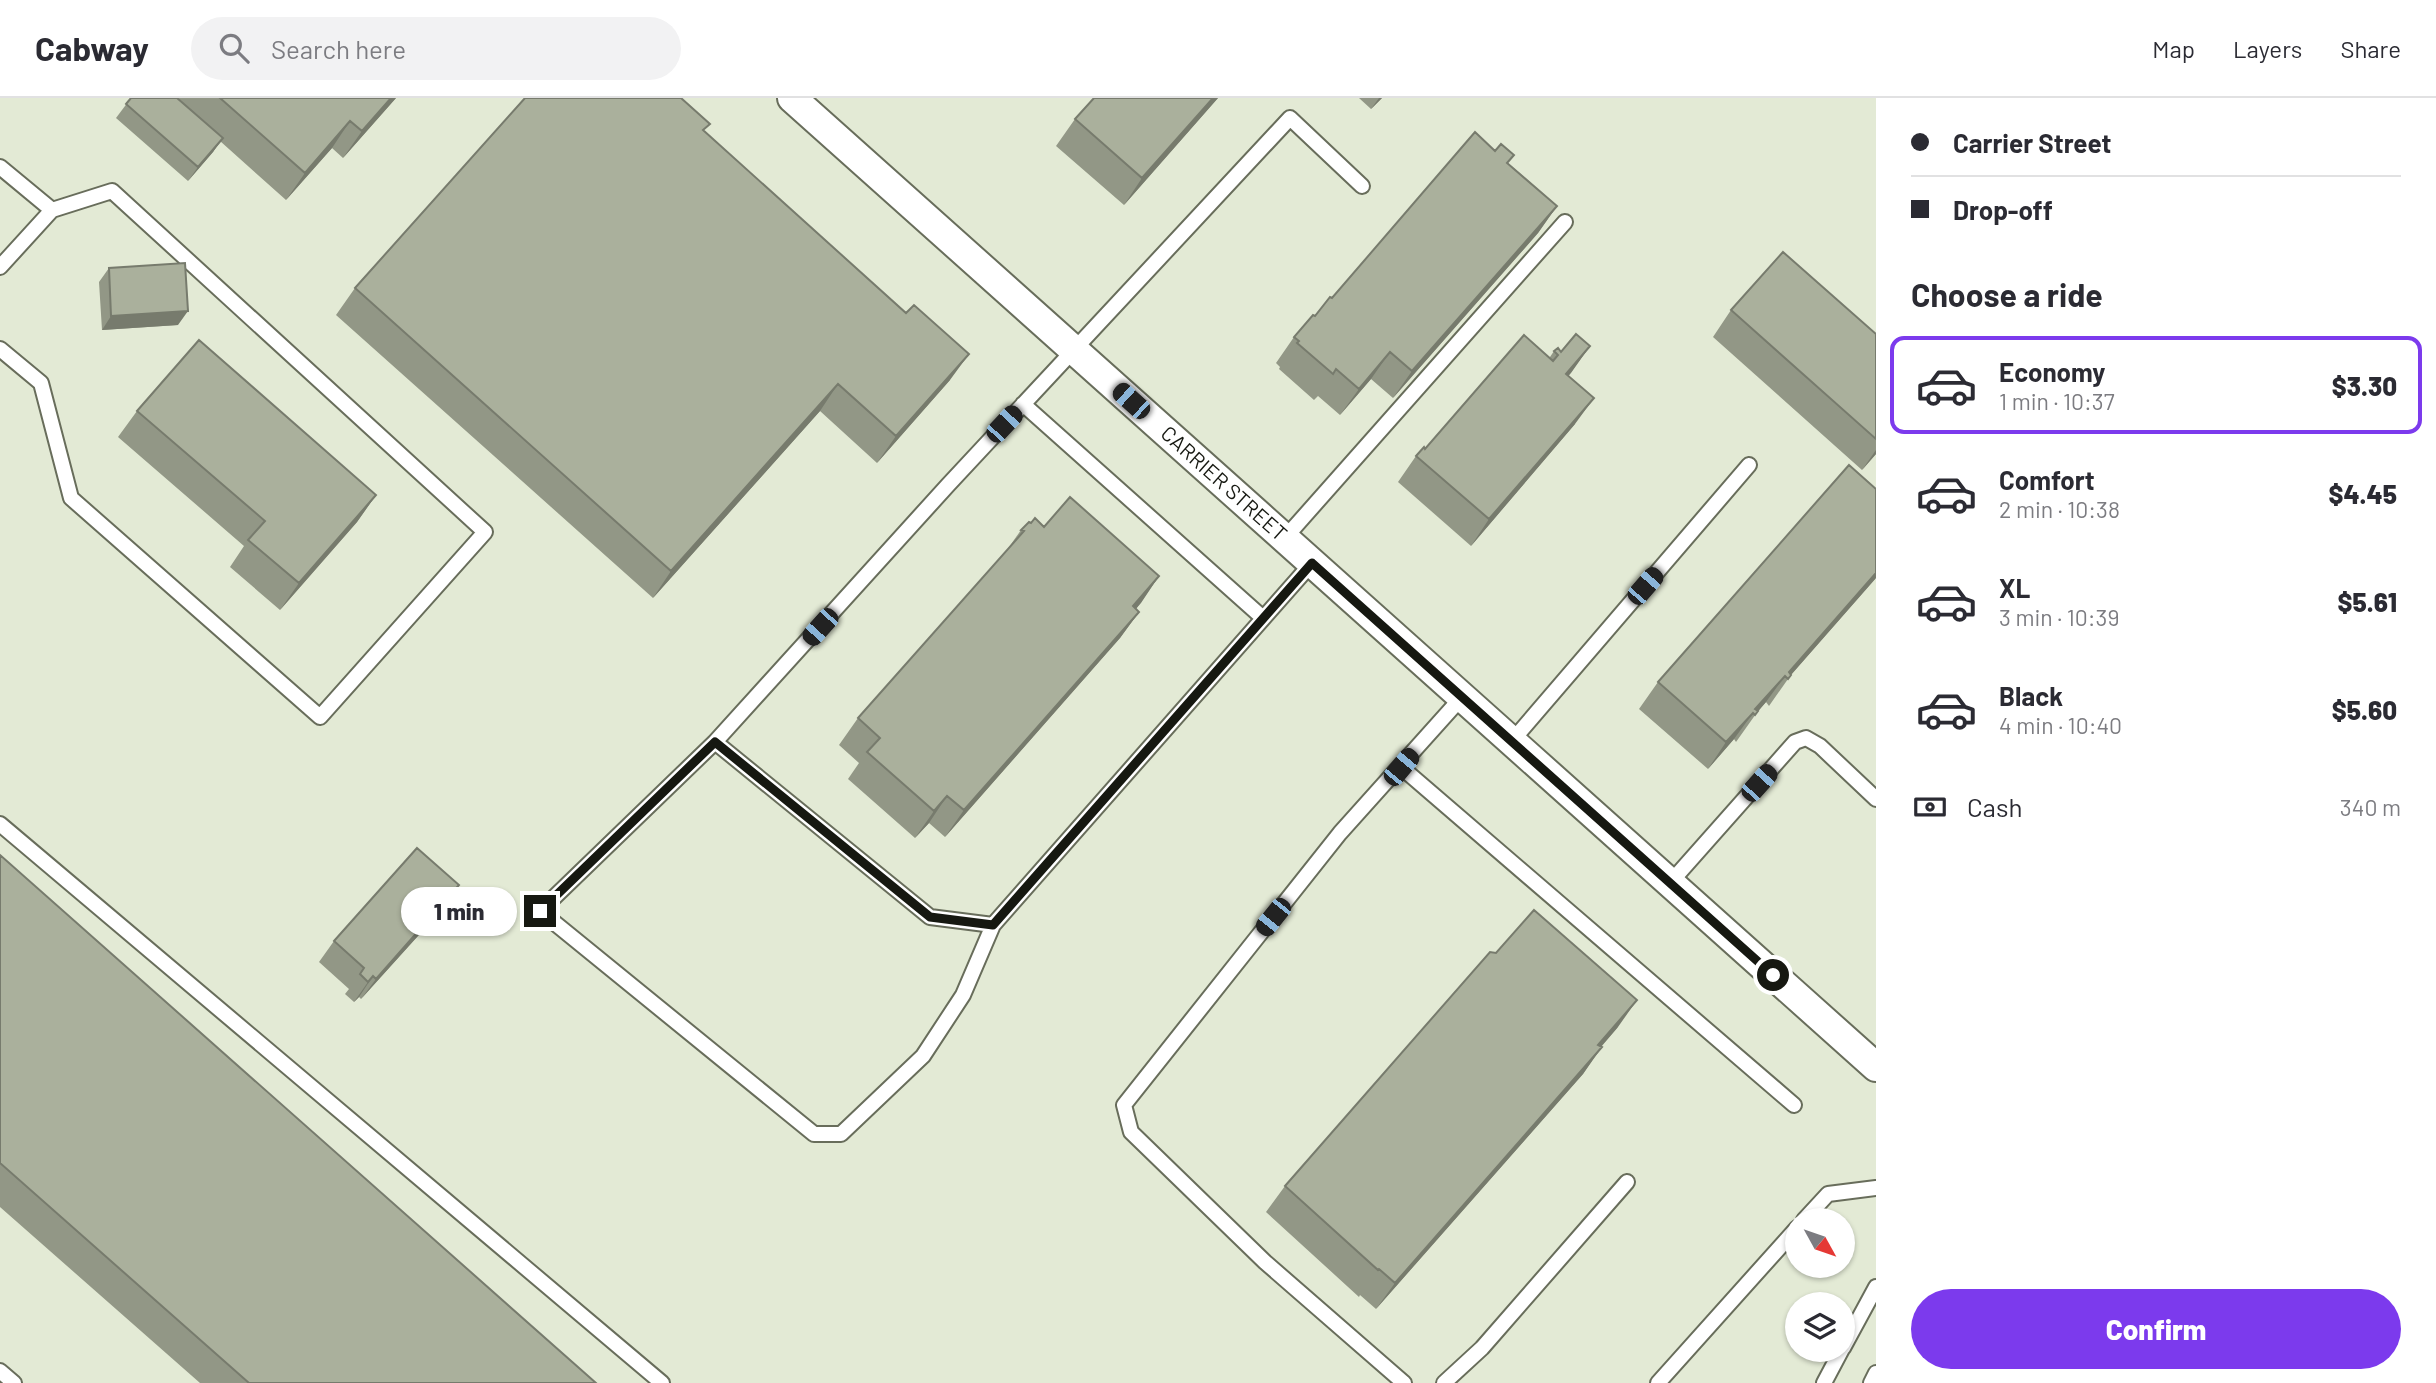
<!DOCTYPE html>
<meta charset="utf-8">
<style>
:root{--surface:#fff;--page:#f2f2f3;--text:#2b2b33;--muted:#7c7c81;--line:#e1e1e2;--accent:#7c3aed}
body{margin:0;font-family:Barlow,sans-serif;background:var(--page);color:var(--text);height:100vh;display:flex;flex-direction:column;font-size:26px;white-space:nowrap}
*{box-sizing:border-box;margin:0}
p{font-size:23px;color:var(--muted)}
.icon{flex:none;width:38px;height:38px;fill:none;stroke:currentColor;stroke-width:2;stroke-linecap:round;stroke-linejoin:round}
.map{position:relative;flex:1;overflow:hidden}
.drawer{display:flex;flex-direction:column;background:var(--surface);width:560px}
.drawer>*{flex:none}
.guide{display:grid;align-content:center;height:154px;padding:0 35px;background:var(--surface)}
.needle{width:46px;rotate:130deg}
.fabs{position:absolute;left:1785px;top:1110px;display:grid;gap:14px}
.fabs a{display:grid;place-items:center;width:70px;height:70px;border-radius:50%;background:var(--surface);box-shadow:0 2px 5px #0004;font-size:35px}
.end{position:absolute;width:32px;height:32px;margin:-16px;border:9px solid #161811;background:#fff;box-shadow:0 0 0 4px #fff}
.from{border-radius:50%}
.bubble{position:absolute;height:49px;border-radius:24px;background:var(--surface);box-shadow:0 2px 5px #0004;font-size:23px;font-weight:800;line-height:49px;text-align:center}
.car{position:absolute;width:21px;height:42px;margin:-21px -10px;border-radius:9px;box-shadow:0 0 5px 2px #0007;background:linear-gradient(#222 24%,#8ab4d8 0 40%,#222 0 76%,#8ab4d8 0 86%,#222 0)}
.guide b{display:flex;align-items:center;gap:24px;height:66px;font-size:26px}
.guide b+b{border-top:2px solid var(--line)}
.guide i{width:18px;height:18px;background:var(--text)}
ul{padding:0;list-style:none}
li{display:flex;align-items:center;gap:21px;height:98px;margin:0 14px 10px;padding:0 21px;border:4px solid transparent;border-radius:14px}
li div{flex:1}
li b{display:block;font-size:26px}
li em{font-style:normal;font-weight:800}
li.current{border-color:var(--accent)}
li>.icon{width:63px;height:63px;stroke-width:1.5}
h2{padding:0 35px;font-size:32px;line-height:84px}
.pay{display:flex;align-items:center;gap:18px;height:77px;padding:0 35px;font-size:26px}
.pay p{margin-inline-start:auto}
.button{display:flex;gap:14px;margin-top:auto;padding:14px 35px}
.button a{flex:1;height:80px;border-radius:42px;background:var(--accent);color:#fff;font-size:28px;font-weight:800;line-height:80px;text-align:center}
header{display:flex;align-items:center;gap:42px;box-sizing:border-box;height:98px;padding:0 35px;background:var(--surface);border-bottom:2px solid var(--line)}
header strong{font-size:33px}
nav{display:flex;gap:38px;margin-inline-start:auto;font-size:24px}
.search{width:490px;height:63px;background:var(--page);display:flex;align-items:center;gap:18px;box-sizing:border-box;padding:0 24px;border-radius:38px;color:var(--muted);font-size:26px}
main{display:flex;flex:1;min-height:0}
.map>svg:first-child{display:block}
</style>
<header>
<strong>Cabway</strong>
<div class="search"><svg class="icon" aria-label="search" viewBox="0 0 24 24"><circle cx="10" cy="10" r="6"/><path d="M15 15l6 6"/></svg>Search here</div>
<nav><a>Map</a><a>Layers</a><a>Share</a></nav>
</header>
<main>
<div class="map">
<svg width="1876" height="1285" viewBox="0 0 1876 1285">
<rect width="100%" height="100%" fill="#e3ead5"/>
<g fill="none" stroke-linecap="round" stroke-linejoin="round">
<g stroke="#686d5b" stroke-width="18">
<path id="lane" d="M0 69 52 112 0 169
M0 251 41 285 71 400 320 619 485 434 112 93 52 112
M1023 306 1263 520
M1284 441 1565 124
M1312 465 993 827 930 819 715 644 948 387 1290 20 1362 88
M1512 643 1749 367
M715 644 540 813 814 1036H841L923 958 963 897 993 827
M1401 669 1794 1007
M0 726 662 1285
M1670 785 1795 644 1806 640 1820 648 1876 701
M1804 1122 1828 1096 1876 1090
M1843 1250 1876 1189
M0 1273 14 1285
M1404 1285 1265 1164 1131 1034 1124 1007 1340 735 1462 599
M1444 1285 1482 1250 1627 1084
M1658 1285 1797 1130
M1824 1285 1842 1251
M1871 1285 1876 1275"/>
</g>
<g stroke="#686d5b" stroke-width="32">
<g id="street">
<path id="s1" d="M792 0 1876 969"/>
</g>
</g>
<use href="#lane" stroke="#fff" stroke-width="14"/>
<use href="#street" stroke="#fff" stroke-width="28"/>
</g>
<path fill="#929786" d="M131 0H396L343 60 332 50 286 102 220 43 213 54 188 83 116 20Z
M1094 0H1218L1124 107 1056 48 1075 21Z
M1359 0H1382L1371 11Z
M704 33 950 282 877 365 820 313 653 500 336 217 355 190Z
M1508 65 1557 108 1538 135 1393 300 1371 281 1340 317 1318 298 1314 302 1279 271 1280 269 1276 265 1294 239 1315 218Z
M109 170 178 227 102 232 99 184Z
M1731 212 1876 236V356L1862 372 1713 239Z
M1590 248 1568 278 1575 326 1471 448 1398 384 1416 358 1550 259 1554 253 1561 254Z
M137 313 376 397 357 424 280 512 230 469 244 448 118 339Z
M1031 425 1044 429 1159 478 1136 511 1139 514 1120 540 945 739 929 725 915 740 848 681 859 665 839 647 858 620 1007 452 1021 432Z
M1876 480 1790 578 1769 608 1766 604 1758 613 1736 644 1734 641 1708 671 1639 611 1658 584Z
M0 757 596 1285H200L0 1109Z
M445 808 361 901 359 899 354 904 345 896 349 891 319 864 334 843Z
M1618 929 1601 949 1583 976 1376 1211 1360 1197 1359 1199 1266 1114 1285 1088Z"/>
<path fill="#777b6d" d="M391 0H396L343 60 362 33Z
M1213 0H1218L1124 107 1142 80Z
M1379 0H1382L1371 11Z
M350 23 332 50 286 102 305 75Z
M223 40 213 54 188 83 198 69Z
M1557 108 1538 135 1393 300 1412 273Z
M188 213 178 227 102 232 111 218Z
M1590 248 1571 275 1547 302 1566 276Z
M1390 254 1371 281 1340 317 1359 291Z
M969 256 950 282 877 365 896 338Z
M838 286 820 313 653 500 671 473Z
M1594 300 1575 326 1471 448 1489 421Z
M1876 352V356L1862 372Z
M376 397 357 424 280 512 299 485Z
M1876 475V480L1790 578 1769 608 1788 581 1789 574Z
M1159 478 1141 505 1115 535 1133 508Z
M1139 514 1120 540 945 739 964 712Z
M1785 578 1766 604 1755 617 1753 615 1734 641 1708 671 1726 644Z
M947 698 929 725 915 740 934 713Z
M459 787 445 808 361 901 376 881Z
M373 878 359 899 354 904 368 884Z
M1637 902 1618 929 1580 973 1598 947Z
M1602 949 1583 976 1376 1211 1395 1185Z"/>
<path fill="#aab09c" stroke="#777b6d" stroke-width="2" d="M131 0H177L223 40 198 69 126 6Z
M220 0H391L362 33 350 23 305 75Z
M525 0H681L710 26 703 32 906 215 914 207 969 256 896 338 838 286 671 473 355 190Z
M1094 0H1213L1142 80 1075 21Z
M1475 34 1495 53 1501 46 1514 57 1507 65 1557 108 1412 273 1390 254 1359 291 1336 271 1333 276 1297 245 1299 243 1294 239 1313 217 1315 218 1330 199 1332 200Z
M1783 154 1876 236V341L1731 212Z
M185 165 188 213 111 218 109 170Z
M1576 236 1590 248 1566 276 1594 300 1489 421 1416 358 1424 349 1425 351 1524 237 1553 263 1558 257 1554 253 1558 250 1561 254Z
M199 242 376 397 299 485 248 442 265 423 137 313Z
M1849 367 1876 391V475L1789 574 1791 577 1788 581 1785 578 1755 611 1758 613 1755 617 1753 615 1726 644 1658 584Z
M1070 399 1159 478 1133 508 1139 514 964 712 947 698 934 713 867 654 880 640 858 620 1024 433 1021 432 1029 424 1031 425 1035 420 1044 429Z
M417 750 459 787 376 881 373 878 368 884 360 876 364 870 334 843Z
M0 757 596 1285H249L0 1065Z
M1534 812 1637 902 1598 947 1602 949 1395 1185 1379 1171 1378 1172 1285 1088 1490 854 1496 855Z"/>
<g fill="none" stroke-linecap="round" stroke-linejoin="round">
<path stroke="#161811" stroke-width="9" d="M540 813 715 644 930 819 993 827 1312 465 1773 877"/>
</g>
<g text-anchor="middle" stroke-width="5" stroke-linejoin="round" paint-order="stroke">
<g font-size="21" fill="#161811" stroke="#f0f7e2">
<text dy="7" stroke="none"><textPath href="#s1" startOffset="579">CARRIER STREET</textPath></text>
</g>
</g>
</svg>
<div class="fabs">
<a><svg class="needle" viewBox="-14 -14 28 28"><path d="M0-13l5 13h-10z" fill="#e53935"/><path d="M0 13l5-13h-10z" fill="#7c7c81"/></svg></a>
<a><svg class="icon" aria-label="layers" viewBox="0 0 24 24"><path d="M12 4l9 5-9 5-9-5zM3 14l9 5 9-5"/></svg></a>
</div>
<i class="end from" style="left:1773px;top:877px"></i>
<i class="end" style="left:540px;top:813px"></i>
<div class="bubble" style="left:401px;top:789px;width:116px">1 min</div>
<i class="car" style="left:1131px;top:303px;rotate:312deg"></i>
<i class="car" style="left:1004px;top:326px;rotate:43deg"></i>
<i class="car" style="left:1645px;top:488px;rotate:41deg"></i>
<i class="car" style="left:820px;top:529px;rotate:222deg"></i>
<i class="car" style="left:1401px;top:669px;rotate:40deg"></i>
<i class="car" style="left:1759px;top:685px;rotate:42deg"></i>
<i class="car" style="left:1273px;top:819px;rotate:219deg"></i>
</div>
<section class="drawer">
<div class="guide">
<b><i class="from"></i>Carrier Street</b>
<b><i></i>Drop-off</b>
</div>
<h2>Choose a ride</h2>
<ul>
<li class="current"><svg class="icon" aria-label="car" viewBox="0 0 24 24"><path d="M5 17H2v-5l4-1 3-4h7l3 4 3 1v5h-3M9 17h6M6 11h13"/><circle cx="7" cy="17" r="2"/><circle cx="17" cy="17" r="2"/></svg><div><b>Economy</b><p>1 min · 10:37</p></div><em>$3.30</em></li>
<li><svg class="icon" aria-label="car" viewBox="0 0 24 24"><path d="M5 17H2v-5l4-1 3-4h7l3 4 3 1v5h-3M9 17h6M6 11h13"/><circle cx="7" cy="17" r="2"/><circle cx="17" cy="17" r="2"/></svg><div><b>Comfort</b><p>2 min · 10:38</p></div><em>$4.45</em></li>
<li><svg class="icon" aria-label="car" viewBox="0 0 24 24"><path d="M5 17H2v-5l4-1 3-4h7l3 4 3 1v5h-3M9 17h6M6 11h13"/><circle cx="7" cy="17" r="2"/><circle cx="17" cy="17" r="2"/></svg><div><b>XL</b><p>3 min · 10:39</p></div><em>$5.61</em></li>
<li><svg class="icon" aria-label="car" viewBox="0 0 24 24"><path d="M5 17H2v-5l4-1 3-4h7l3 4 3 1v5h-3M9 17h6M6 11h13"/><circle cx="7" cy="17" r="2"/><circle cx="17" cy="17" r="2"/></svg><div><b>Black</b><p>4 min · 10:40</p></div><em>$5.60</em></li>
</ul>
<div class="pay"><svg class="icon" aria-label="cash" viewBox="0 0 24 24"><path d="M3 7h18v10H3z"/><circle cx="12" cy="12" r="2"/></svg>Cash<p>340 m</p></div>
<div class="button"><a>Confirm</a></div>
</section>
</main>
